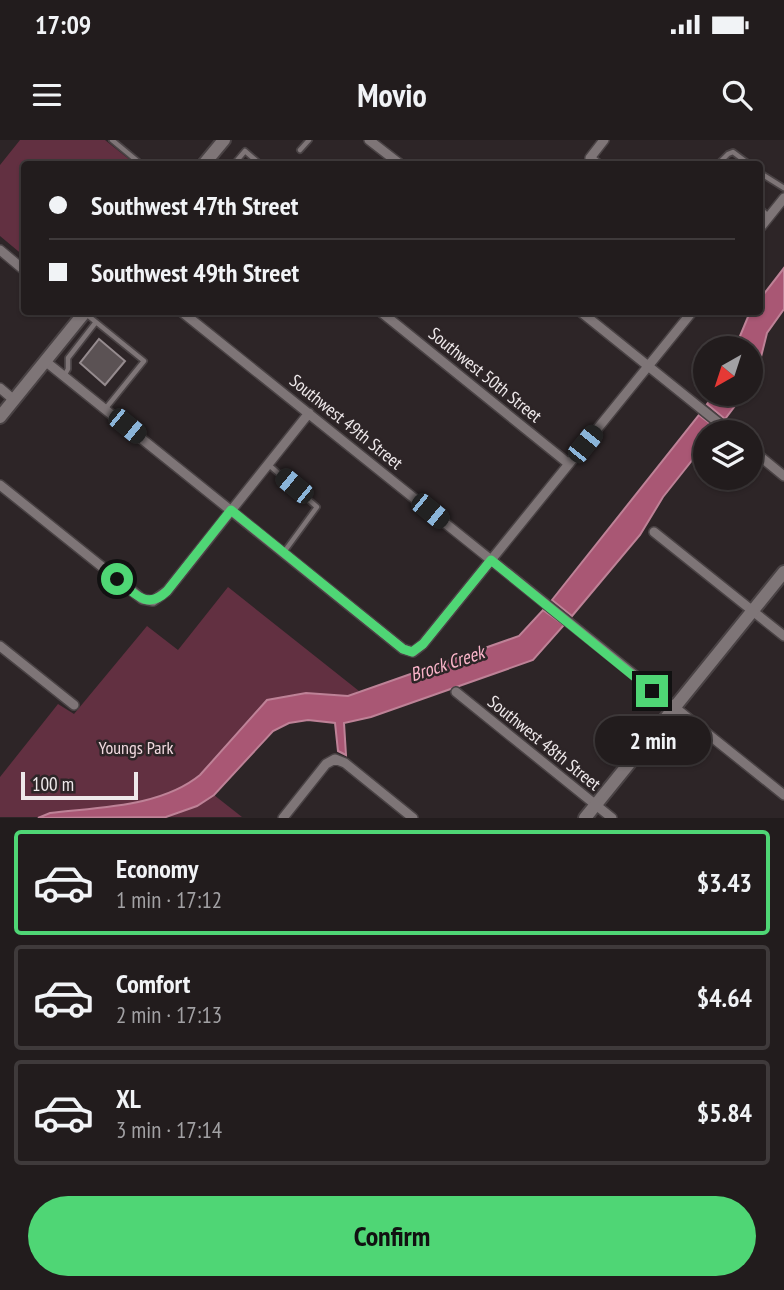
<!DOCTYPE html>
<meta charset="utf-8">
<style>
:root{--surface:#221c1d;--page:#2e292a;--text:#f1f3f6;--muted:#a2a1a4;--line:#3f3a3b;--accent:#4fd675}
body{margin:0;font-family:"PT Sans Narrow",sans-serif;background:var(--page);color:var(--text);height:100vh;display:flex;flex-direction:column;font-size:26px;white-space:nowrap}
*{box-sizing:border-box;margin:0}
p{font-size:23px;color:var(--muted)}
.icon{flex:none;width:38px;height:38px;fill:none;stroke:currentColor;stroke-width:2;stroke-linecap:round;stroke-linejoin:round}
.map{position:relative;height:678px;overflow:hidden}
.panel{display:flex;flex-direction:column;background:var(--surface);flex:1}
.panel>*{flex:none}
.banner{position:absolute;left:21px;top:21px;width:742px;height:154px;border-radius:7px;box-shadow:0 2px 5px #0004,0 0 0 2px var(--line);display:grid;align-content:center;height:154px;padding:0 28px;background:var(--surface)}
.needle{width:46px;rotate:219deg}
.tools{position:absolute;left:693px;top:196px;display:grid;gap:14px}
.tools a{display:grid;place-items:center;width:70px;height:70px;border-radius:50%;background:var(--surface);box-shadow:0 2px 5px #0004,0 0 0 2px var(--line);font-size:35px}
.scale{position:absolute;left:21px;bottom:18px;width:117px;box-sizing:border-box;padding-left:7px;border:4px solid #eee8ea;border-top:0;font-size:19px;line-height:24px;white-space:nowrap;color:#eee8ea;-webkit-text-stroke:5px #2d2527;paint-order:stroke}
.end{position:absolute;width:32px;height:32px;margin:-16px;border:9px solid #4fd675;background:#111;box-shadow:0 0 0 4px #111}
.from{border-radius:50%}
.bubble{position:absolute;height:49px;border-radius:24px;background:var(--surface);box-shadow:0 2px 5px #0004,0 0 0 2px var(--line);font-size:23px;font-weight:700;line-height:49px;text-align:center}
.car{position:absolute;width:21px;height:42px;margin:-21px -10px;border-radius:9px;box-shadow:0 0 5px 2px #0007;background:linear-gradient(#222 24%,#8ab4d8 0 40%,#222 0 76%,#8ab4d8 0 86%,#222 0)}
.banner b{display:flex;align-items:center;gap:24px;height:66px;font-size:26px}
.banner b+b{border-top:2px solid var(--line)}
.banner i{width:18px;height:18px;background:var(--text)}
ul{padding:12px 0 0;list-style:none}
li{display:flex;align-items:center;gap:21px;height:105px;margin:0 14px 10px;padding:0 14px;border:4px solid var(--line);border-radius:7px}
li div{flex:1}
li b{display:block;font-size:26px}
li em{font-style:normal;font-weight:700}
li.selected{border-color:var(--accent)}
li>.icon{width:63px;height:63px;stroke-width:1.5}
.button{display:flex;gap:14px;margin-top:auto;padding:14px 28px}
.button a{flex:1;height:80px;border-radius:42px;background:var(--accent);color:#111;font-size:28px;font-weight:700;line-height:80px;text-align:center}
.status{display:flex;justify-content:space-between;align-items:center;height:49px;padding:0 35px;background:var(--surface);direction:ltr}
.status svg{height:19px;fill:currentColor}
header{display:flex;justify-content:space-between;align-items:center;height:91px;padding:0 28px;background:var(--surface);font-size:32px;font-weight:700}
.map>svg:first-child{display:block}
</style>
<div class="status"><b>17:09</b><svg viewBox="0 0 49 12"><path d="M0 12V9h3v3zM5 12V6h3v6zM10 12V3h3v9zM15 12V0h3v12zM26 1h20v11H26zM47 4h2v5h-2z"/></svg></div>
<header><svg class="icon" aria-label="menu" viewBox="0 0 24 24"><path d="M4 6h16M4 12h16M4 18h16"/></svg>Movio<svg class="icon" aria-label="search" viewBox="0 0 24 24"><circle cx="10" cy="10" r="6"/><path d="M15 15l6 6"/></svg></header>
<div class="map">
<svg width="784" height="678" viewBox="0 0 784 678">
<rect width="100%" height="100%" fill="#2d2527"/>
<path fill="#623041" d="M20 0H105L135 24H24V116L0 96V25Z
M228 447 359 551 348 556 306 553 267 560 200 635 214 655 242 677H0V637L58 564 74 574 147 486 178 510Z"/>
<path fill="#a95774" stroke="#be8297" stroke-width="2" d="M784 128V169L767 193 759 225 751 242V208H735L750 172H760V159Z
M715 254H744L725 279 707 264Z
M699 275 717 289 714 292H705V304L663 357 640 395 572 476 552 460Z
M543 470 564 485 533 520 371 577 344 583 346 615 338 611 335 583 308 580 289 583 273 591 214 655 197 666 166 677 38 678 50 673C99 667 161 667 200 635L267 560 306 553 348 556 519 496Z"/>
<path fill="#5b5254" stroke="#958b8e" stroke-width="2" d="M99 199 125 221 105 245 80 223Z"/>
<g fill="none" stroke-linecap="round" stroke-linejoin="round">
<g stroke="#494244" stroke-width="8">
<path id="lane" d="M112 0 141 24
M300 10 309 0
M234 24 245 11 259 23 258 24
M718 24 728 14 733 12 749 24
M760 33 784 48
M760 68 769 77
M86 174 144 221 106 268
M64 236 68 229V218L96 182
M269 325 317 367 284 412"/>
</g>
<g stroke="#494244" stroke-width="12">
<path id="street" d="M369 0 400 24
M598 24 590 18 604 0
M760 88 784 58
M0 110 24 130
M182 172 784 655
M381 172 569 324
M581 172 730 292
M45 221 403 509 413 512 423 504 692 172
M0 248 14 260
M751 309 784 336
M0 345 136 454 142 459 153 461 167 451 309 273
M654 392 784 496
M0 506 74 565
M456 552 612 678
M283 678 326 624 335 619 345 623 413 678"/>
</g>
<g stroke="#494244" stroke-width="16">
<path id="secondary" d="M204 24 224 0
M0 277 85 172
M585 678 784 432"/>
</g>
<use href="#lane" stroke="#7e7577" stroke-width="4.5"/>
<use href="#street" stroke="#7e7577" stroke-width="9"/>
<use href="#secondary" stroke="#7e7577" stroke-width="12"/>
</g>
<g fill="none" stroke-linecap="round" stroke-linejoin="round">
<path stroke="#4fd675" stroke-width="9" d="M117 439C134 453 147 471 167 451L231 370 403 509 412 512 423 504 491 420 652 551"/>
</g>
<g text-anchor="middle" stroke-width="5" stroke-linejoin="round" paint-order="stroke">
<g font-size="18" fill="#eee8ea" stroke="#2d2527">
<text transform="translate(485 235) rotate(39)" y="6">Southwest 50th Street</text>
<text transform="translate(346 282) rotate(39)" y="6">Southwest 49th Street</text>
<text transform="translate(544 603) rotate(39)" y="6">Southwest 48th Street</text>
</g>
<g font-size="18" fill="#f1d9df" stroke="#2d2527">
<text x="136" y="614">Youngs Park</text>
</g>
<g font-size="19" font-style="italic" fill="#fbb5ca" stroke="#2d2527">
<text transform="translate(447 523) rotate(-18)" y="7">Brock Creek</text>
</g>
</g>
</svg>
<div class="tools">
<a><svg class="needle" viewBox="-14 -14 28 28"><path d="M0-13l5 13h-10z" fill="#e53935"/><path d="M0 13l5-13h-10z" fill="#a2a1a4"/></svg></a>
<a><svg class="icon" aria-label="layers" viewBox="0 0 24 24"><path d="M12 4l9 5-9 5-9-5zM3 14l9 5 9-5"/></svg></a>
</div>
<div class="scale">100 m</div>
<i class="end from" style="left:117px;top:439px"></i>
<i class="end" style="left:652px;top:551px"></i>
<div class="bubble" style="left:595px;top:576px;width:116px">2 min</div>
<i class="car" style="left:127px;top:286px;rotate:129deg"></i>
<i class="car" style="left:585px;top:304px;rotate:39deg"></i>
<i class="car" style="left:294px;top:346px;rotate:309deg"></i>
<i class="car" style="left:430px;top:371px;rotate:129deg"></i>
<div class="banner">
<b><i class="from"></i>Southwest 47th Street</b>
<b><i></i>Southwest 49th Street</b>
</div>
</div>
<section class="panel">
<ul>
<li class="selected"><svg class="icon" aria-label="car" viewBox="0 0 24 24"><path d="M5 17H2v-5l4-1 3-4h7l3 4 3 1v5h-3M9 17h6M6 11h13"/><circle cx="7" cy="17" r="2"/><circle cx="17" cy="17" r="2"/></svg><div><b>Economy</b><p>1 min · 17:12</p></div><em>$3.43</em></li>
<li><svg class="icon" aria-label="car" viewBox="0 0 24 24"><path d="M5 17H2v-5l4-1 3-4h7l3 4 3 1v5h-3M9 17h6M6 11h13"/><circle cx="7" cy="17" r="2"/><circle cx="17" cy="17" r="2"/></svg><div><b>Comfort</b><p>2 min · 17:13</p></div><em>$4.64</em></li>
<li><svg class="icon" aria-label="car" viewBox="0 0 24 24"><path d="M5 17H2v-5l4-1 3-4h7l3 4 3 1v5h-3M9 17h6M6 11h13"/><circle cx="7" cy="17" r="2"/><circle cx="17" cy="17" r="2"/></svg><div><b>XL</b><p>3 min · 17:14</p></div><em>$5.84</em></li>
</ul>
<div class="button"><a>Confirm</a></div>
</section>
